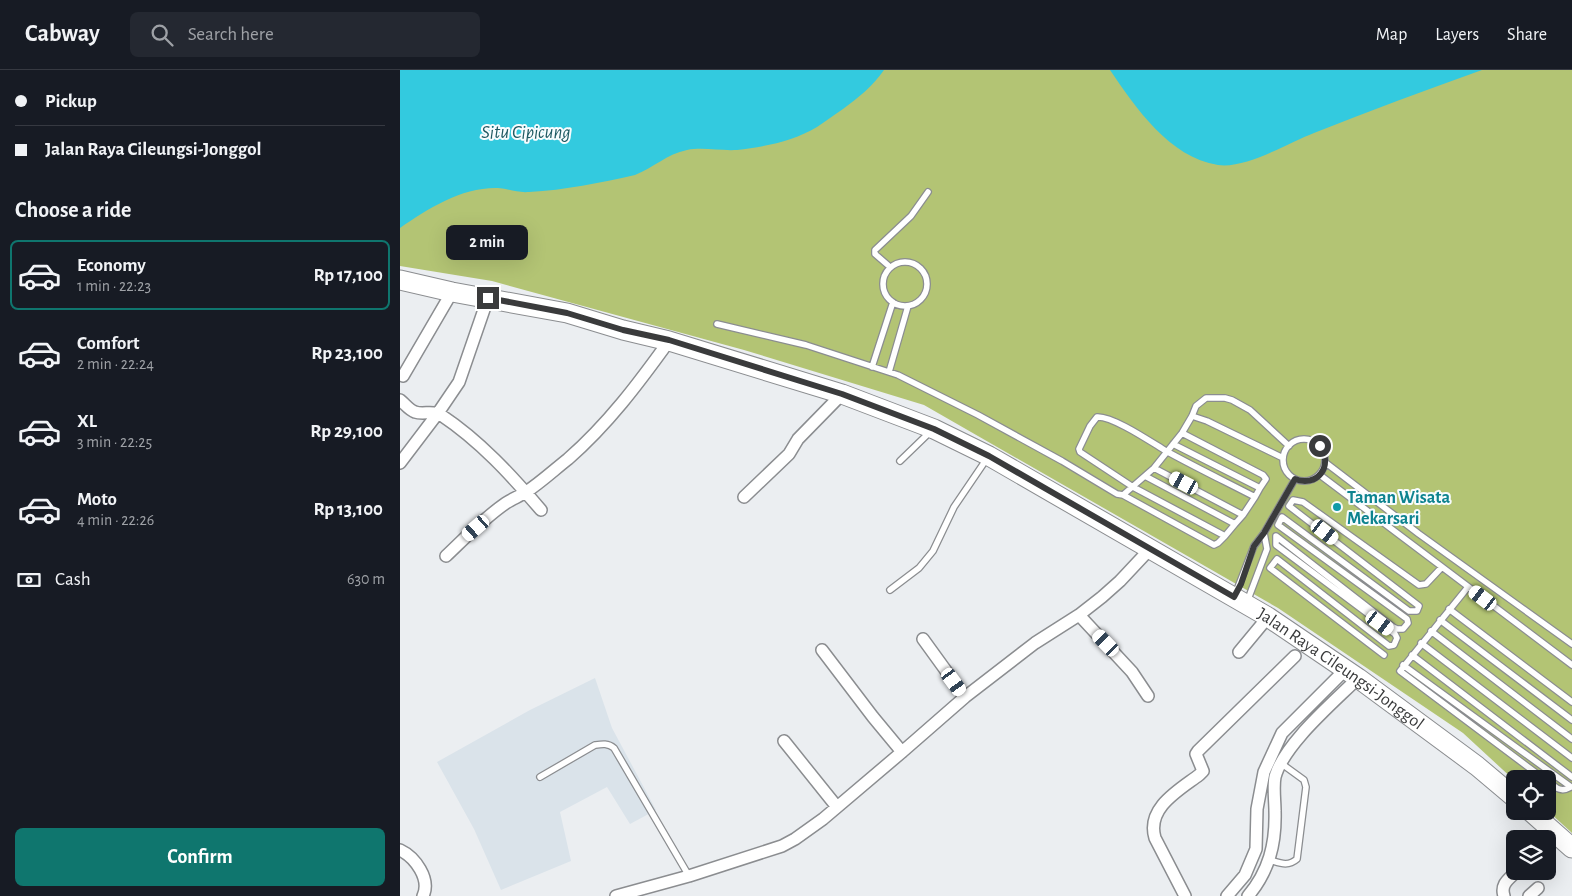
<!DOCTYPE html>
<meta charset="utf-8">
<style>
:root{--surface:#171b24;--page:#242831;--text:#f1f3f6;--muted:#9ea1a6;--line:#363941;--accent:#0f766e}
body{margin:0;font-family:"Alegreya Sans",sans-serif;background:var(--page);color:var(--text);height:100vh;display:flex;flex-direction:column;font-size:19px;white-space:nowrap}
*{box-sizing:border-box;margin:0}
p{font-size:16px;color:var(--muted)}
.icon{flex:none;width:28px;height:28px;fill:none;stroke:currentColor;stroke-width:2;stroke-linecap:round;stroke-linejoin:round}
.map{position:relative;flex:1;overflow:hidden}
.side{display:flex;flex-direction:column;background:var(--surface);width:400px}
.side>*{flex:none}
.hud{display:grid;align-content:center;height:110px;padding:0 15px;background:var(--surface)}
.controls{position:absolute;left:1106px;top:700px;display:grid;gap:10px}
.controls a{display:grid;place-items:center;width:50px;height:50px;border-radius:8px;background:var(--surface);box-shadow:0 5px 20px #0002;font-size:25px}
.end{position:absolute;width:22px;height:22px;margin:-11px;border:6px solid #3a3b3c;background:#fff;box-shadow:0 0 0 2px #fff}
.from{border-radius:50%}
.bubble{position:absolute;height:35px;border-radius:8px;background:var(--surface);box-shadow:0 5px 20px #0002;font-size:16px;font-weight:700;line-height:35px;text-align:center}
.car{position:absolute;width:15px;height:30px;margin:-15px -8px;border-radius:6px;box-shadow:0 0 4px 1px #0007;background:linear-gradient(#fff 24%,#345 0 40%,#fff 0 76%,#345 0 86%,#fff 0)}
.hud b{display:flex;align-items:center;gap:18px;height:48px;font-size:19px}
.hud b+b{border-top:1px solid var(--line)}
.hud i{width:12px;height:12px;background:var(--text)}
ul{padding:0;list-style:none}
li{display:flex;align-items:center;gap:15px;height:70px;margin:0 10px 8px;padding:0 5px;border:2px solid transparent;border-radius:8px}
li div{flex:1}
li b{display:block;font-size:19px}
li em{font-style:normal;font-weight:700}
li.active{border-color:var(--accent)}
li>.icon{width:45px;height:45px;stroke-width:1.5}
h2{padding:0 15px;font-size:22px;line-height:60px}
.pay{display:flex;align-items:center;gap:12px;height:55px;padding:0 15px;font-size:19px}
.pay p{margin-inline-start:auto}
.primary-button{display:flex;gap:10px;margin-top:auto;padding:10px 15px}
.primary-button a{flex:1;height:58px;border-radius:8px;background:var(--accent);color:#fff;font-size:20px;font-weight:700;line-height:58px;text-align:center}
header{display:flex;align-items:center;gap:30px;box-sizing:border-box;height:70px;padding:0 25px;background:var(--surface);border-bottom:1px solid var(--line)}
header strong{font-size:24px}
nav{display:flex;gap:28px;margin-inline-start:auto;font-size:18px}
.search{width:350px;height:45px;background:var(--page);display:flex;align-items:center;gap:12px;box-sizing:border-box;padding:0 18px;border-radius:8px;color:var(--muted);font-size:19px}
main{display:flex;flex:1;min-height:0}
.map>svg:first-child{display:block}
</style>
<header>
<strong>Cabway</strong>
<div class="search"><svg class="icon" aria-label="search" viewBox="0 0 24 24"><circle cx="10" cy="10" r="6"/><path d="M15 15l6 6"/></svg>Search here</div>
<nav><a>Map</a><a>Layers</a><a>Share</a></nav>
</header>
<main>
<section class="side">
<div class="hud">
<b><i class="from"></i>Pickup</b>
<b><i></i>Jalan Raya Cileungsi-Jonggol</b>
</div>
<h2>Choose a ride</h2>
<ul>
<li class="active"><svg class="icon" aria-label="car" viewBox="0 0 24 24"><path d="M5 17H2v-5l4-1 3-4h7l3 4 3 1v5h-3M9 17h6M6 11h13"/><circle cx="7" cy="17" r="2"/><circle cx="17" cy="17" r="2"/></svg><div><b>Economy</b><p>1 min · 22:23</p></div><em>Rp 17,100</em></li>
<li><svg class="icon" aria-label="car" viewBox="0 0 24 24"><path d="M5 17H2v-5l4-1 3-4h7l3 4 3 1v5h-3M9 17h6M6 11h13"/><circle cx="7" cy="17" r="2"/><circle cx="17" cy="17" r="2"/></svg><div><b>Comfort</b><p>2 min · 22:24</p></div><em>Rp 23,100</em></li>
<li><svg class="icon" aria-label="car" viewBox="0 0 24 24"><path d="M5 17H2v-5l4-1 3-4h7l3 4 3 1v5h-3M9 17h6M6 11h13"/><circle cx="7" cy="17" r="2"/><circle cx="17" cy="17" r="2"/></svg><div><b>XL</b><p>3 min · 22:25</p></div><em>Rp 29,100</em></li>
<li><svg class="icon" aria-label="car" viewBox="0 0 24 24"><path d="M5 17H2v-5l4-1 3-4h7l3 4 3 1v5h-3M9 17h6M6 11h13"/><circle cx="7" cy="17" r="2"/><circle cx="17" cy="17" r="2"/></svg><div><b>Moto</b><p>4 min · 22:26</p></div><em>Rp 13,100</em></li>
</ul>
<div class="pay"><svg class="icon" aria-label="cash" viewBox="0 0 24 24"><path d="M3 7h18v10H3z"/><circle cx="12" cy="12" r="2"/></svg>Cash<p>630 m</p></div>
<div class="primary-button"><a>Confirm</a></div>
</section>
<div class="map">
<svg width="1172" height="826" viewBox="0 0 1172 826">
<rect width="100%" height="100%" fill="#ebeef1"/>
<path fill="#dae3ea" d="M195 608 212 658 256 740 230 754 207 717 160 742 171 791 101 820 74 759 37 692 130 640Z"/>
<path fill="#b3c474" d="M0 0H1172V763L1148 741V709H1115V711L1063 663 878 538 524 335 344 280 92 211 0 196Z"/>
<path fill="#33cadf" d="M0 0H484C473 16 458 28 443 39 434 45 426 51 417 57 394 71 364 77 337 80 320 81 303 77 287 80 267 84 253 98 235 105 200 113 165 120 129 122 118 123 109 119 98 118 62 117 29 138 0 158Z
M710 0H1082C1026 20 969 41 914 63 888 73 846 99 818 95 769 87 736 38 710 0Z"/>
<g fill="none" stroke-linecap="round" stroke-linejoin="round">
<g stroke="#8b8d90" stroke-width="8">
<path id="lane" d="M483 214a22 22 0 1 1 44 0a22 22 0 1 1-44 0Z
M490 197 475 184V180L511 146 528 122
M317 254 406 275 498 305 578 345 662 391 717 424 723 425 814 475 818 473 825 466 733 417 680 382 679 379 690 356 697 347C713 346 751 372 766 381 795 397 826 412 855 427L843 445
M472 297 493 232
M489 302 508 236
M792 346 807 351 883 388
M782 363 863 405 866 409 860 418
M883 390a21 21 0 1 1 42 0a21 21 0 1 1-42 0Z
M773 374 860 418 855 427
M500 391 530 362
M926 393 1019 464 1172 574
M754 398 843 445 835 454
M920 405 1172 595
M745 406 835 454 825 466
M723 425 754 398 782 363 792 346 796 336 806 328H825L832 330 850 340 889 376
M1068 517 1000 601 1144 709
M490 520 519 498 533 481 554 437 588 387
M835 525 854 476 864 463 895 409
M847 532 867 479 864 463
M1049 539 1172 632
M1040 550 1172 650
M1031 561 1172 669
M1021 573 1172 688
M984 585 870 498 877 489 989 576 994 575 997 568 995 564 876 475V466L993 557 997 559H1003L1008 553 1007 549 878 455 882 447 1009 541H1017L1019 536 889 436 893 430 903 432 1019 515 1026 514 1042 497
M1012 585 1172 707
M1003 595 1171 717C1161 723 1156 718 1148 711
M140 707 195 675C202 674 208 673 214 678L289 806
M870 790C880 793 888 797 897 789L906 717 904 710 882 694"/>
</g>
<g stroke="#8b8d90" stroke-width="14">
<path id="street" d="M3 306 52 222
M0 330C5 334 9 340 15 342 23 345 33 340 41 345 80 371 111 405 141 440
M0 393 38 343 59 312 88 228
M344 427 389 384 398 369 442 324
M46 486C65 468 84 448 106 433 112 429 120 426 126 422 140 413 154 400 168 389 208 354 238 314 269 271
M679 545 732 602 748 626
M523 569 565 627
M422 580 473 647 502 682
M839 582 868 547
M384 671 437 737
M0 780C15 787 31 809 23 826
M216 826 289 806 382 776 395 769 423 749 502 682 565 627 635 573 679 545 702 527 720 511 750 479
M785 826 755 768C746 738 779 720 799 705L803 701 796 684 798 681 895 586
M827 826 845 805 856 779 857 739 864 702 882 663 945 600
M848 826C869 801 876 774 875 741 875 731 873 717 875 707 884 674 933 633 958 608
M1104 826C1100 814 1109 809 1117 801
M1129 826 1138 818"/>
</g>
<g stroke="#8b8d90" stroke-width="21">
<g id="primary">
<path id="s1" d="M0 210 52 222 167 243 223 260 269 271 442 324 534 359 589 386 868 547 958 608 1077 696 1115 728"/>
<path d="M1130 741 1172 778"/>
</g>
</g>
<use href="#lane" stroke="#fff" stroke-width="5.5"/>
<use href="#street" stroke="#fff" stroke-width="11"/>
<use href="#primary" stroke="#fff" stroke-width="19"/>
</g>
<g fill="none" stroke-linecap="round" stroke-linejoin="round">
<path stroke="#3a3b3c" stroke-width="6" d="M88 228 167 243 223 260 269 270 442 324 534 359 589 386 834 527 841 514 854 476 864 463 895 409C917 418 934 396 920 376"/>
</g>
<circle fill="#0f9aa8" stroke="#f8fcfe" stroke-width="2" cx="937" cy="437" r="5"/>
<g text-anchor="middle" stroke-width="4" stroke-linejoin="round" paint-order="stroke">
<g font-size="18" font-weight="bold" fill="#0d838f" stroke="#f8fcfe" text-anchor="start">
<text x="947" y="433">Taman Wisata<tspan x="947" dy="21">Mekarsari</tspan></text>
</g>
<g font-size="18" fill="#3a3b3c" stroke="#f8fcfe">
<text dy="6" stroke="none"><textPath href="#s1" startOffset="1028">Jalan Raya Cileungsi-Jonggol</textPath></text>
</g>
<g font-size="19" font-style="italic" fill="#1e5962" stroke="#f8fcfe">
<text x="126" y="68">Situ Cipicung</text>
</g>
</g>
</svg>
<div class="controls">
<a><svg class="icon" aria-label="locate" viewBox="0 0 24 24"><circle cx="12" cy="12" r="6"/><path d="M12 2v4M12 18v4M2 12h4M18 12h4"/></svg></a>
<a><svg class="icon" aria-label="layers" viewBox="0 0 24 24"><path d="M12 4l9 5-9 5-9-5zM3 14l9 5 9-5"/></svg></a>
</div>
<i class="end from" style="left:920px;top:376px"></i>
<i class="end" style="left:88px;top:228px"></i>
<div class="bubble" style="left:46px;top:155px;width:82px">2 min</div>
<i class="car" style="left:784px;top:413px;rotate:298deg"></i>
<i class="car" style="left:76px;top:458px;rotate:229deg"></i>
<i class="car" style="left:925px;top:462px;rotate:128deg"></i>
<i class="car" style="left:1083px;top:528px;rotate:307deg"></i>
<i class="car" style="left:980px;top:553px;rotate:126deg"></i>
<i class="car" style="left:706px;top:573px;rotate:316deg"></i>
<i class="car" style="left:554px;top:612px;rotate:144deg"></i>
</div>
</main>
